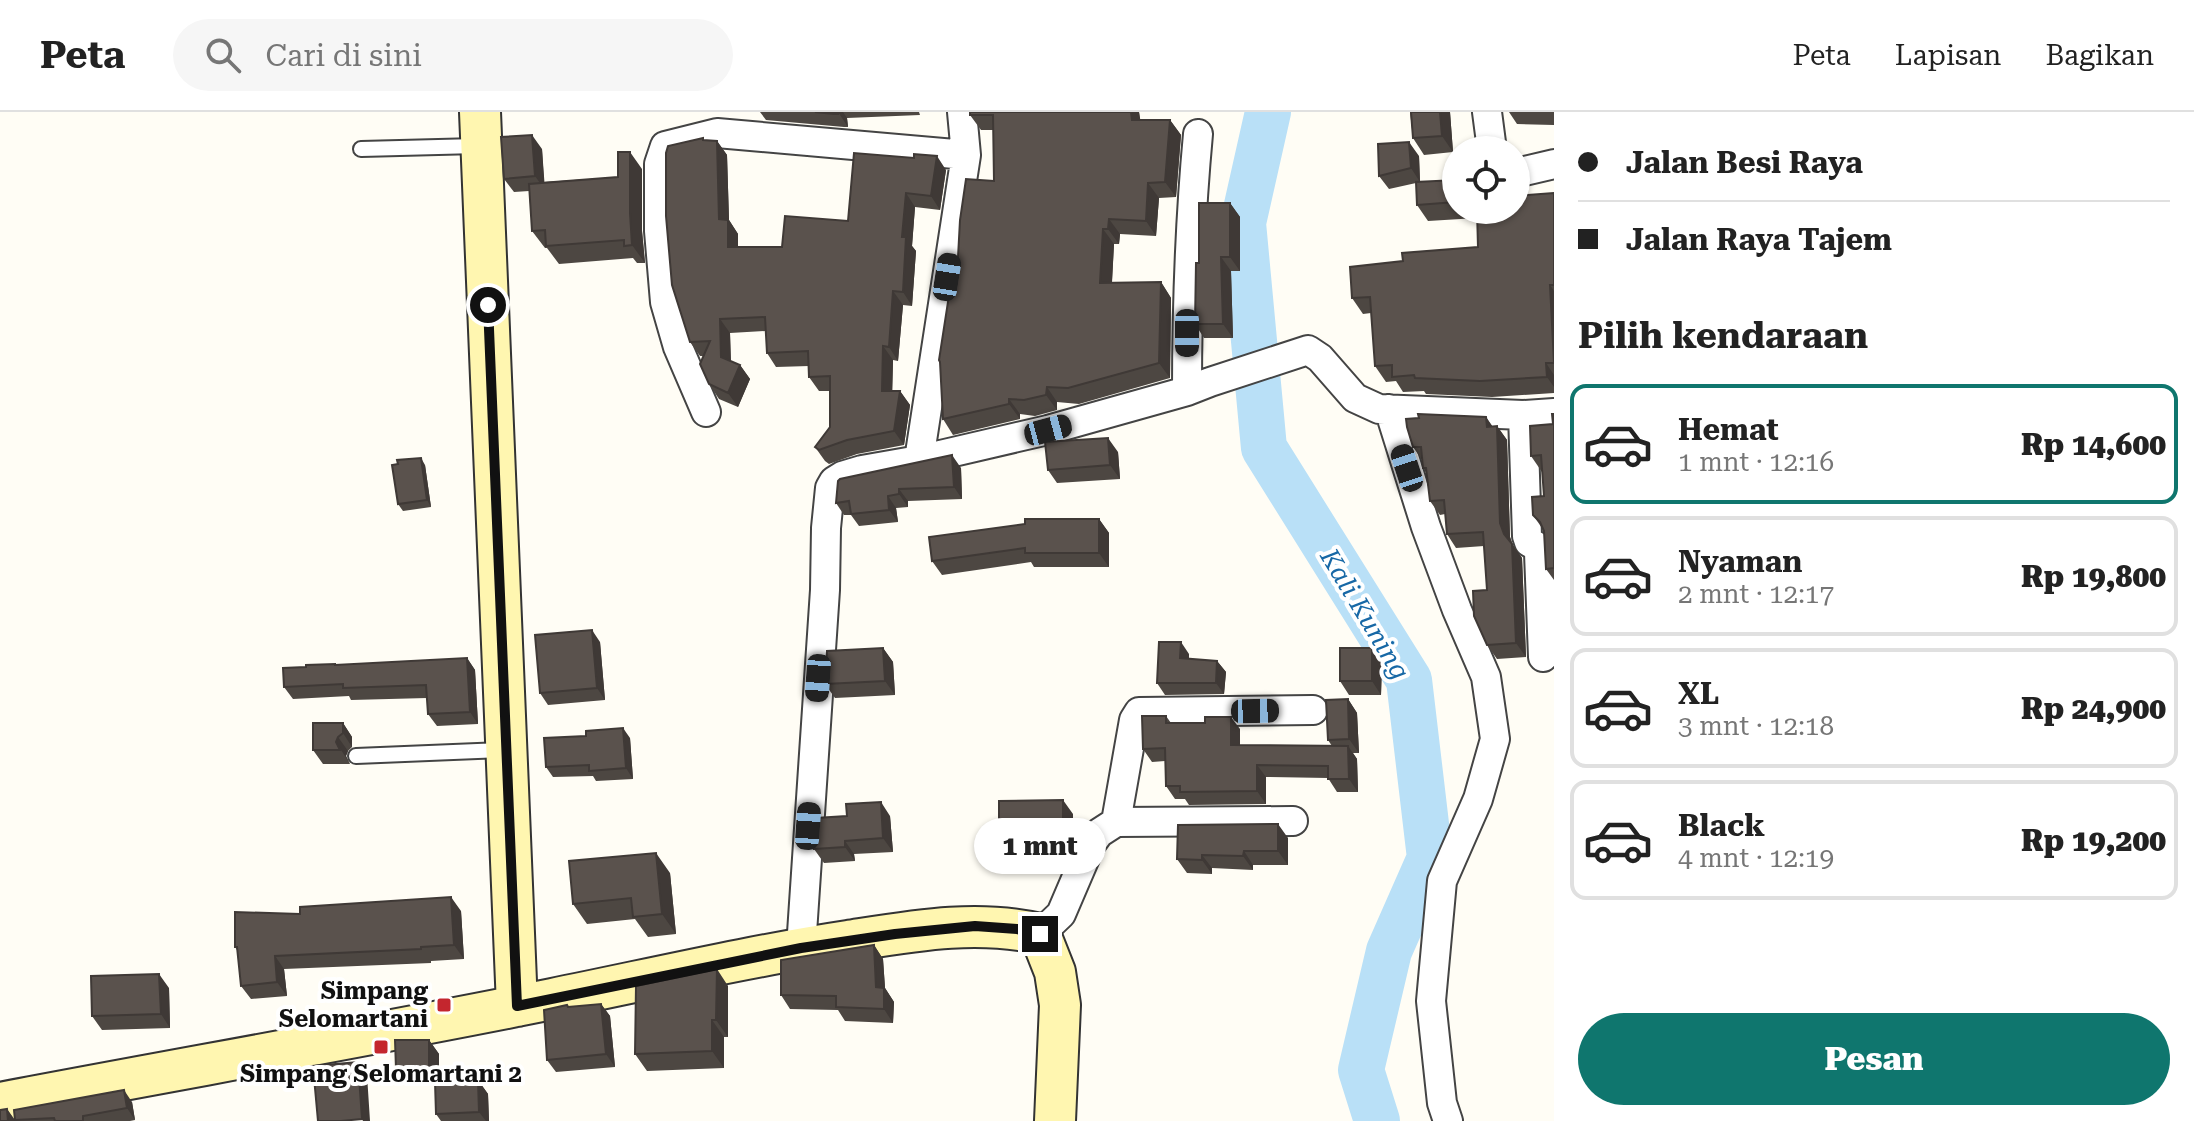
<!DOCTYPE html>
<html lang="id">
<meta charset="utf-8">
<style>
:root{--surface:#fff;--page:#f6f6f6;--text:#222;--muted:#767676;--line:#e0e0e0;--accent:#0f766e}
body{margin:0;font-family:"Roboto Serif",serif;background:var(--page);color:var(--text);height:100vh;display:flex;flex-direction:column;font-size:30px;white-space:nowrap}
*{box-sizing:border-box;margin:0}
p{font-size:26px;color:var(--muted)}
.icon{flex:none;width:44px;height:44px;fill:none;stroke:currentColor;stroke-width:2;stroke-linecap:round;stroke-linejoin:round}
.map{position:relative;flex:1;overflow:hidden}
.details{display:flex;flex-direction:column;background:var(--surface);width:640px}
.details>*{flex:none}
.banner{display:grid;align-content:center;height:176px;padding:0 24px;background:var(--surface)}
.tools{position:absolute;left:1442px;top:24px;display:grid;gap:16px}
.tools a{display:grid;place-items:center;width:88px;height:88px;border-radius:50%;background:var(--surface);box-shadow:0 2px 6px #0004;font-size:40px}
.end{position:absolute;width:36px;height:36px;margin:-18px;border:10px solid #111;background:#fff;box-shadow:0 0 0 4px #fff}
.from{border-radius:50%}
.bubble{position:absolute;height:56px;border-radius:28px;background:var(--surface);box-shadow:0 2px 6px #0004;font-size:26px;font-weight:800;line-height:56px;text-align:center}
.car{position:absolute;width:24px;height:48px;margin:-24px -12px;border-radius:10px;box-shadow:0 0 6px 2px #0007;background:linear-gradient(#222 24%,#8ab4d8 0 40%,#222 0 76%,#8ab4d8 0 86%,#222 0)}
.banner b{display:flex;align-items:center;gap:28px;height:76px;font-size:30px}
.banner b+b{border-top:2px solid var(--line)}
.banner i{width:20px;height:20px;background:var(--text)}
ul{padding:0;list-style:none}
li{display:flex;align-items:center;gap:24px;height:120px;margin:0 16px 12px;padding:0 8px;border:4px solid var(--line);border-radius:16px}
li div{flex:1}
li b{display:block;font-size:30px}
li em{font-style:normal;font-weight:800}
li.selected{border-color:var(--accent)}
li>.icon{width:72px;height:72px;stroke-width:1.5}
h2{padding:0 24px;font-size:36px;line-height:96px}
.cta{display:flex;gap:16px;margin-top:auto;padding:16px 24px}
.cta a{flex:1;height:92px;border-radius:48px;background:var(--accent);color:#fff;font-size:32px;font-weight:800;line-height:92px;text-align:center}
header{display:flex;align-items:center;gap:48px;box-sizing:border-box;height:112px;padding:0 40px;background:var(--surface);border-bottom:2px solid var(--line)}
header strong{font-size:38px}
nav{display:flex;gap:44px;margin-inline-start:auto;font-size:28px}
.search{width:560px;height:72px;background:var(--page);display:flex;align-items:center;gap:20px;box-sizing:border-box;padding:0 28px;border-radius:44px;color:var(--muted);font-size:30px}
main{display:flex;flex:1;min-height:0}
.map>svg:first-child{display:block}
</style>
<header>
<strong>Peta</strong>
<div class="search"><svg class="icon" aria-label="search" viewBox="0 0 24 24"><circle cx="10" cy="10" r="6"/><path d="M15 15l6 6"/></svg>Cari di sini</div>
<nav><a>Peta</a><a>Lapisan</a><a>Bagikan</a></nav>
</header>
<main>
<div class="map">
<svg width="1554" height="1009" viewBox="0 0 1554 1009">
<rect width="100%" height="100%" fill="#fffdf5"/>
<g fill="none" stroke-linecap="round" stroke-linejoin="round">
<path stroke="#b9e0f7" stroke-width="46" d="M1268 0 1243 111 1264 336 1409 568 1430 746 1389 839 1361 958 1377 1009"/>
<g stroke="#444" stroke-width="18">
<path id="service" d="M361 37 477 34
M356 644 502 638"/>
</g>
<g stroke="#444" stroke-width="32">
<path id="minor" d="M1487 0 1492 38
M1516 61 1554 52
M1187 279C1187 193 1190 108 1198 22
M1389 297 1426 415 1457 498 1486 565 1495 627 1478 687 1442 769 1431 889 1442 991 1448 1009
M706 300 678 235 665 190 659 119V52L665 34 717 21 966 43
M1523 303 1527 424 1529 430 1536 434 1539 441 1543 545
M919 348 966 43 962 0
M1116 710 1134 608 1139 600 1313 598
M1040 822 1061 802 1091 732 1099 721 1116 710 1293 709
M801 836 825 478 826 416 830 376 834 369 842 364 862 358 919 348 1048 318 1187 279 1210 270 1308 238 1320 246 1355 286 1379 297 1523 303 1554 301"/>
</g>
<g stroke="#333" stroke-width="44">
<path id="secondary" d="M480 0 517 894
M0 991C184 956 369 924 552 887 651 867 749 844 848 829 912 819 977 807 1040 822L1055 860 1060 893 1055 1009"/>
</g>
<use href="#service" stroke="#fff" stroke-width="14"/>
<use href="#minor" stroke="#fff" stroke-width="28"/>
<use href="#secondary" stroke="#fff6b0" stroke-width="40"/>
</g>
<path fill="#4d4742" d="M760 0H919L920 3 847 6 848 15H844L766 8Z
M970 0H1139L1140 8H1170L1181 23 1176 85 1159 86 1156 124 1120 122 1119 132H1114L1112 171 1161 170 1171 186 1170 266 1079 292 1057 290V298L1035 304 1020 302V307L953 323 943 307 957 164 994 69 993 18H981L970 3Z
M1410 0H1450L1453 40 1424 43 1413 26Z
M1509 0H1554V13L1517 12Z
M704 28 717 29 727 43 729 108 738 122V135H782L848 109 946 58 940 98 915 95 912 134 916 139 912 194 903 193 898 249 893 248 892 279H900L910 293 904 333 857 342 829 352 825 349 815 335 830 315V279H819L809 265V254L776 255 767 241 766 219 730 221 731 249 740 253 750 267 738 295 719 287 709 272 704 244H700L690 230Z
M542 37 544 70 618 65 642 57V119L645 151H637L633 146 559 152 547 136H545L532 119 529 79 514 80 504 67Z
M1419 44 1420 70 1456 68V98H1516L1554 81V281L1492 285 1426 282 1424 279 1403 280 1396 269 1386 270 1375 254 1371 201 1363 202 1352 186 1403 149 1478 135 1477 106 1428 109 1417 93 1416 71 1389 77 1379 64Z
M1230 91 1240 105V159H1231L1233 226H1204L1195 212 1199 151Z
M1554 302V468L1546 457 1544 419 1533 403 1544 384 1542 360 1531 344 1553 312Z
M1486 305 1493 315 1497 314 1507 328 1510 425 1512 431 1522 446 1526 545 1497 547 1487 533V478L1484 434 1456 436 1447 422 1445 402 1440 403 1430 389 1427 362 1423 356 1422 348 1413 335 1419 306Z
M1118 340 1120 367 1057 371 1048 358Z
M425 353 431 395 403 399 398 392Z
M961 356 962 387 908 389V395L896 396 898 410 859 414 851 403H844L836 391Z
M1099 407 1109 421V455H1034L1031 450 942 463 932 449Z
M600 530 605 588 548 593 540 581Z
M883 536 893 550 895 583 835 586 825 572Z
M1372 536 1382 550 1381 583H1349L1340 569Z
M1189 542V547L1217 549 1226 560 1224 582 1165 583 1157 571Z
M467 546 475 558 478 612 437 614 428 602 427 586 351 588 349 584 293 587 284 575 336 553Z
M1348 587 1357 601 1359 641H1353L1357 647 1358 680H1337L1328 666 1266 665V692L1189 693 1185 687H1175L1166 674 1165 649 1152 650 1143 637 1166 604 1171 611 1240 617V633L1332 634 1328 628Z
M343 611 352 625V635L348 639 346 644 350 652H323L313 638Z
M630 626 633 667 596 669 593 664 553 665 546 655Z
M1073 702V721H1066L1067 740 1013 741 1004 727 1003 713 999 708Z
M890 704 893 740 854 742 855 749 824 751 814 737Z
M1288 726V753H1253V758L1212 756V762L1187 761 1177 747Z
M670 761 676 822 648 825 635 807 587 812 573 792Z
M461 799 464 847 431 849V851L284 857 287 884 251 887 241 874 237 838 235 835 300 802Z
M874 833 883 847 885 876 894 890 893 911 845 909 838 898 790 897 781 883Z
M728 874V925H724V956L647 959 635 942Z
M169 876 170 916 102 918 92 904Z
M601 892 610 904 615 955 556 960 547 948 567 893 569 895Z
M429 928 439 942V970L478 968 488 982 489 1009H441L436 1002 435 970 405 971 396 957Z
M132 990 135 1008 130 1009H0L7 997 15 1008Z"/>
<path fill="#3f3936" d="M838 0H843L847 6 848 15Z
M1131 0H1139L1143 24 1132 8Z
M1440 0H1450L1453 40 1442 24Z
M1170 8 1181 23 1176 85 1165 70Z
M532 23 542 37 545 78 535 64Z
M717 29 727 43 729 108 738 122V149L728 135 719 107Z
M1409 30 1419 44 1420 70 1411 56Z
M630 40 642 57V119L645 151 632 133 630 101Z
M937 44 946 58 940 98 931 84Z
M1148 71 1159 86 1156 124 1146 109Z
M906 81 915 95 912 134 916 139 912 194 903 180 902 125Z
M1230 91 1240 105V159L1230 145Z
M1109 107 1120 122 1119 132 1108 117Z
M1103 117 1114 132 1111 186 1100 171Z
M1221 145 1231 159 1233 226 1223 212Z
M1161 170 1171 186 1170 266 1159 251Z
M1550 173 1554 179V235Z
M893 179 903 193 898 249 889 235Z
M720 207 730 221 731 259 721 245Z
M883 234 893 248 892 293 882 279Z
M1546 251 1554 263V275L1547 265Z
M740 253 750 267 738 295 728 281Z
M1047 275 1057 290V298L1046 283Z
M900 279 910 293 904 333 894 319Z
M1009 287 1020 302V307L1009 292Z
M1486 305 1495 319 1487 315Z
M1497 314 1507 328 1510 425 1513 433 1512 432 1522 446 1526 545 1516 531 1504 422 1500 411Z
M1108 326 1118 340 1120 367 1110 353Z
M952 343 961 356 962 387 954 375Z
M421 346 425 353 431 395 427 388Z
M899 377 908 389V395L899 382Z
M888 384 896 396 898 410 889 398Z
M1099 407 1109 421V455L1099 441Z
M592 518 600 530 605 588 597 576Z
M1181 530 1189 542 1188 558 1180 546Z
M883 536 893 550 895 583 885 569Z
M1372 536 1382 550 1381 583 1372 569Z
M467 546 475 558 478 612 470 600Z
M1217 549 1226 560 1224 582 1216 571Z
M1348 587 1357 601 1359 641 1349 627Z
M1231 605 1240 617V645L1231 633Z
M343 611 352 625V635L343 621Z
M623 616 630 626 633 667 626 656Z
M338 625 348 639 346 644 350 652 336 630Z
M1348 634 1357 647 1358 680 1349 667Z
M1257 653 1266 665V692L1257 679Z
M1063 688 1073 702V721L1063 708Z
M881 690 890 704 893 740 883 726Z
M1056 708 1066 721 1067 740 1057 726Z
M1278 712 1288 726V753L1278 739Z
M845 729 854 742 855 749 845 735Z
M1244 739 1253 753V758L1243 744Z
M656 741 670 761 676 822 662 802Z
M1202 743 1212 756V762L1202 748Z
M451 785 461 799 464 847 454 833Z
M874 833 883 847 885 876 894 890 893 911 884 897 876 875Z
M275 844 284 857 287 884 277 870Z
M717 857 728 874V925L716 908Z
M159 862 169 876 170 916 161 902Z
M601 892 610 904 615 955 606 942Z
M712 908 724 925V956L712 939Z
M429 928 439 942V970L429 956Z
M358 950 367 963 370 1009H363L362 1007Z
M478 968 488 982 489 1009H486L479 1000Z
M124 978 132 990 135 1008 127 996Z
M7 997 15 1009H8Z"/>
<path fill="#5a524d" stroke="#3f3936" stroke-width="2" d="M815 0H838V2H834Z
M970 0H1131L1132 8H1170L1165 70 1148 71 1146 109 1109 107 1108 117H1103L1100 171 1161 170 1159 251 1068 276 1047 275 1046 283 1024 288 1009 287V292L943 307 940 250 939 248 952 164H957L960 108 966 67 994 69 993 3H970Z
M1411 0H1440L1442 24 1413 26Z
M532 23 535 64 504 67 501 25Z
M703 26V28L717 29 719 107 728 108V135H782L785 104 848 109 854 41 914 46V42L937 44 931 84 906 81 902 125H906L903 180 893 179 889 235 883 234 882 279H900L894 319 847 328 819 338 815 335 830 315V264L809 265 808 239 767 241 765 205 720 207 721 245 740 253 728 281 709 272 700 252 710 229 690 230 672 173 666 104V41L668 34Z
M1409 30 1411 56 1379 64 1378 32Z
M618 40H630V101L632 133 624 134V128L546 134 545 118 532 119 529 72 618 65Z
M1456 68V90L1417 93 1416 70Z
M1554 81V173H1550L1554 251H1546L1547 265 1480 269 1415 266 1414 263 1392 265V253L1375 254 1370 185 1352 186 1350 155 1403 149 1402 141 1478 135 1477 98H1516V84Z
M1199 91H1230V145H1221L1223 212H1195L1196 151H1199Z
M1418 302 1486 305 1487 315 1497 314 1500 411 1504 422 1512 432 1516 531 1487 533 1474 504 1473 479 1487 478 1483 420 1447 422 1444 388 1430 389 1426 356H1423L1421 335H1413L1407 315 1406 307 1419 306Z
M1552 302H1554V456L1546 457 1544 419 1540 410 1533 403 1532 385 1544 384 1541 343 1531 344 1530 314 1553 312Z
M1108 326 1110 353 1048 358 1045 330Z
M952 343 954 375 899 377V382L888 384 889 398 851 402 849 389 836 391 838 369 840 367Z
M421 346 427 388 398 392 392 353 398 352 397 348Z
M1025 407H1099V441H1025V436L932 449 929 425 1025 412Z
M592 518 597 576 540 581 535 523Z
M1159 530H1181L1180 546 1217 549 1216 571H1157Z
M883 536 885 569 825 572 827 539Z
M1340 536H1372V569H1340Z
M467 546 470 600 428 602 426 573 343 576V572L284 575 283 556 306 555V553L335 552V553Z
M1348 587 1349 627 1328 628 1326 588Z
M1142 604H1166V611H1205V605H1231V633L1348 634 1349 667H1328V654L1257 653V679L1180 680V674H1166L1165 636 1143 637Z
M313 611H343V621L338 625 336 630 340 638H313Z
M623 616 626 656 589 659V653L546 655 544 626 586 624V619Z
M1063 688V708H1056L1057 726 1004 727 1003 708H999V689Z
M881 690 883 726 845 729V735L814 737 816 706 847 704 846 692Z
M1278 712V739H1244L1243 744 1202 743V748L1177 747 1178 713Z
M656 741 662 802 633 805 631 786 573 792 569 749Z
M451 785 454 833 421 835V837L275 844 277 870 241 874 237 835H235V800L300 802V795Z
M874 833 876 875 884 876V897L836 895V884L781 883V848Z
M717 857 716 908H712V939L635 942 636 874Z
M159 862 161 902 92 904 91 864Z
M601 892 606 942 547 948 544 898 567 893 568 895Z
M395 928H429V956L396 957Z
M358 950 362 1007 341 1009H318L313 954Z
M478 968 479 1000 436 1002 435 970Z
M124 978 127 996 83 1004V1009H55L54 1006 15 1008 14 998Z
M7 997 8 1009H0V998Z"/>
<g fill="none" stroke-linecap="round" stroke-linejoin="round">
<path stroke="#111" stroke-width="10" d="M488 193 517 894 801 836 895 822 975 814 1017 817 1040 822"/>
</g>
<g fill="#c4262e" stroke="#fff" stroke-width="3">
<rect x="436" y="885" width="16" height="16" rx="4"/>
<rect x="373" y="927" width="16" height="16" rx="4"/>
</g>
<g text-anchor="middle" stroke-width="8" stroke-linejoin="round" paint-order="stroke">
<g font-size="24" font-weight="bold" fill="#111" stroke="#fff" text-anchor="end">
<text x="428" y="887">Simpang<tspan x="428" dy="28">Selomartani</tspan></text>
<text x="381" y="970" text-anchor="middle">Simpang Selomartani 2</text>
</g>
<g font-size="26" font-style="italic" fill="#1768a6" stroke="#fff">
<text transform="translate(1365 502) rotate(59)" y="9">Kali Kuning</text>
</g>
</g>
</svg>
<div class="tools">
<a><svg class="icon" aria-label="locate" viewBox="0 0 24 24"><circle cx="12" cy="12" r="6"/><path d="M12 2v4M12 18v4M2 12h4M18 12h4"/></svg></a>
</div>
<i class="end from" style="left:488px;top:193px"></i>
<i class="end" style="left:1040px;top:822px"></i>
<div class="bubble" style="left:974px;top:706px;width:132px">1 mnt</div>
<i class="car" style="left:947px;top:165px;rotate:9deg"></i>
<i class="car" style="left:1187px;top:221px;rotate:180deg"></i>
<i class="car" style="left:1048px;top:318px;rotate:75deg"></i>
<i class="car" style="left:1407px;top:356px;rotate:342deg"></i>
<i class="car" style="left:818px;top:566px;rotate:184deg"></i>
<i class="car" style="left:1255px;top:599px;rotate:89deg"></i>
<i class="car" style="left:808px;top:714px;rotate:4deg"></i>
</div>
<section class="details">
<div class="banner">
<b><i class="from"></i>Jalan Besi Raya</b>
<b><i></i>Jalan Raya Tajem</b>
</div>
<h2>Pilih kendaraan</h2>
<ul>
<li class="selected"><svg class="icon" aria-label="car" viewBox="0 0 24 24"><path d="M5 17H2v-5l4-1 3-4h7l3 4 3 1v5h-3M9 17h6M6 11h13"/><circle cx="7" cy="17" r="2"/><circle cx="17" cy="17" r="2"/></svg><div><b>Hemat</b><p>1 mnt · 12:16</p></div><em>Rp 14,600</em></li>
<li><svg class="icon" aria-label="car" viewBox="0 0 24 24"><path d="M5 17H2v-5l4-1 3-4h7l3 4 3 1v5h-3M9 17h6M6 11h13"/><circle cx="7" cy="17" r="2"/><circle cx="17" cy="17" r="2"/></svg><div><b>Nyaman</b><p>2 mnt · 12:17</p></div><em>Rp 19,800</em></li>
<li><svg class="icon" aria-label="car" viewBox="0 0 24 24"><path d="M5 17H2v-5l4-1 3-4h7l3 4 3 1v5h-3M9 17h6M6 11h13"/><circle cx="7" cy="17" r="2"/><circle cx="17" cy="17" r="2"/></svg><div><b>XL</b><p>3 mnt · 12:18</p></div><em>Rp 24,900</em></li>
<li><svg class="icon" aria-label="car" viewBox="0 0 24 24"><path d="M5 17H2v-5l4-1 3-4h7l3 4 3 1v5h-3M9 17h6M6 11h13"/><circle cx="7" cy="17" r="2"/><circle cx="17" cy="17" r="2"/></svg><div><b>Black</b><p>4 mnt · 12:19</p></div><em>Rp 19,200</em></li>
</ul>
<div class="cta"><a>Pesan</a></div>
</section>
</main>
